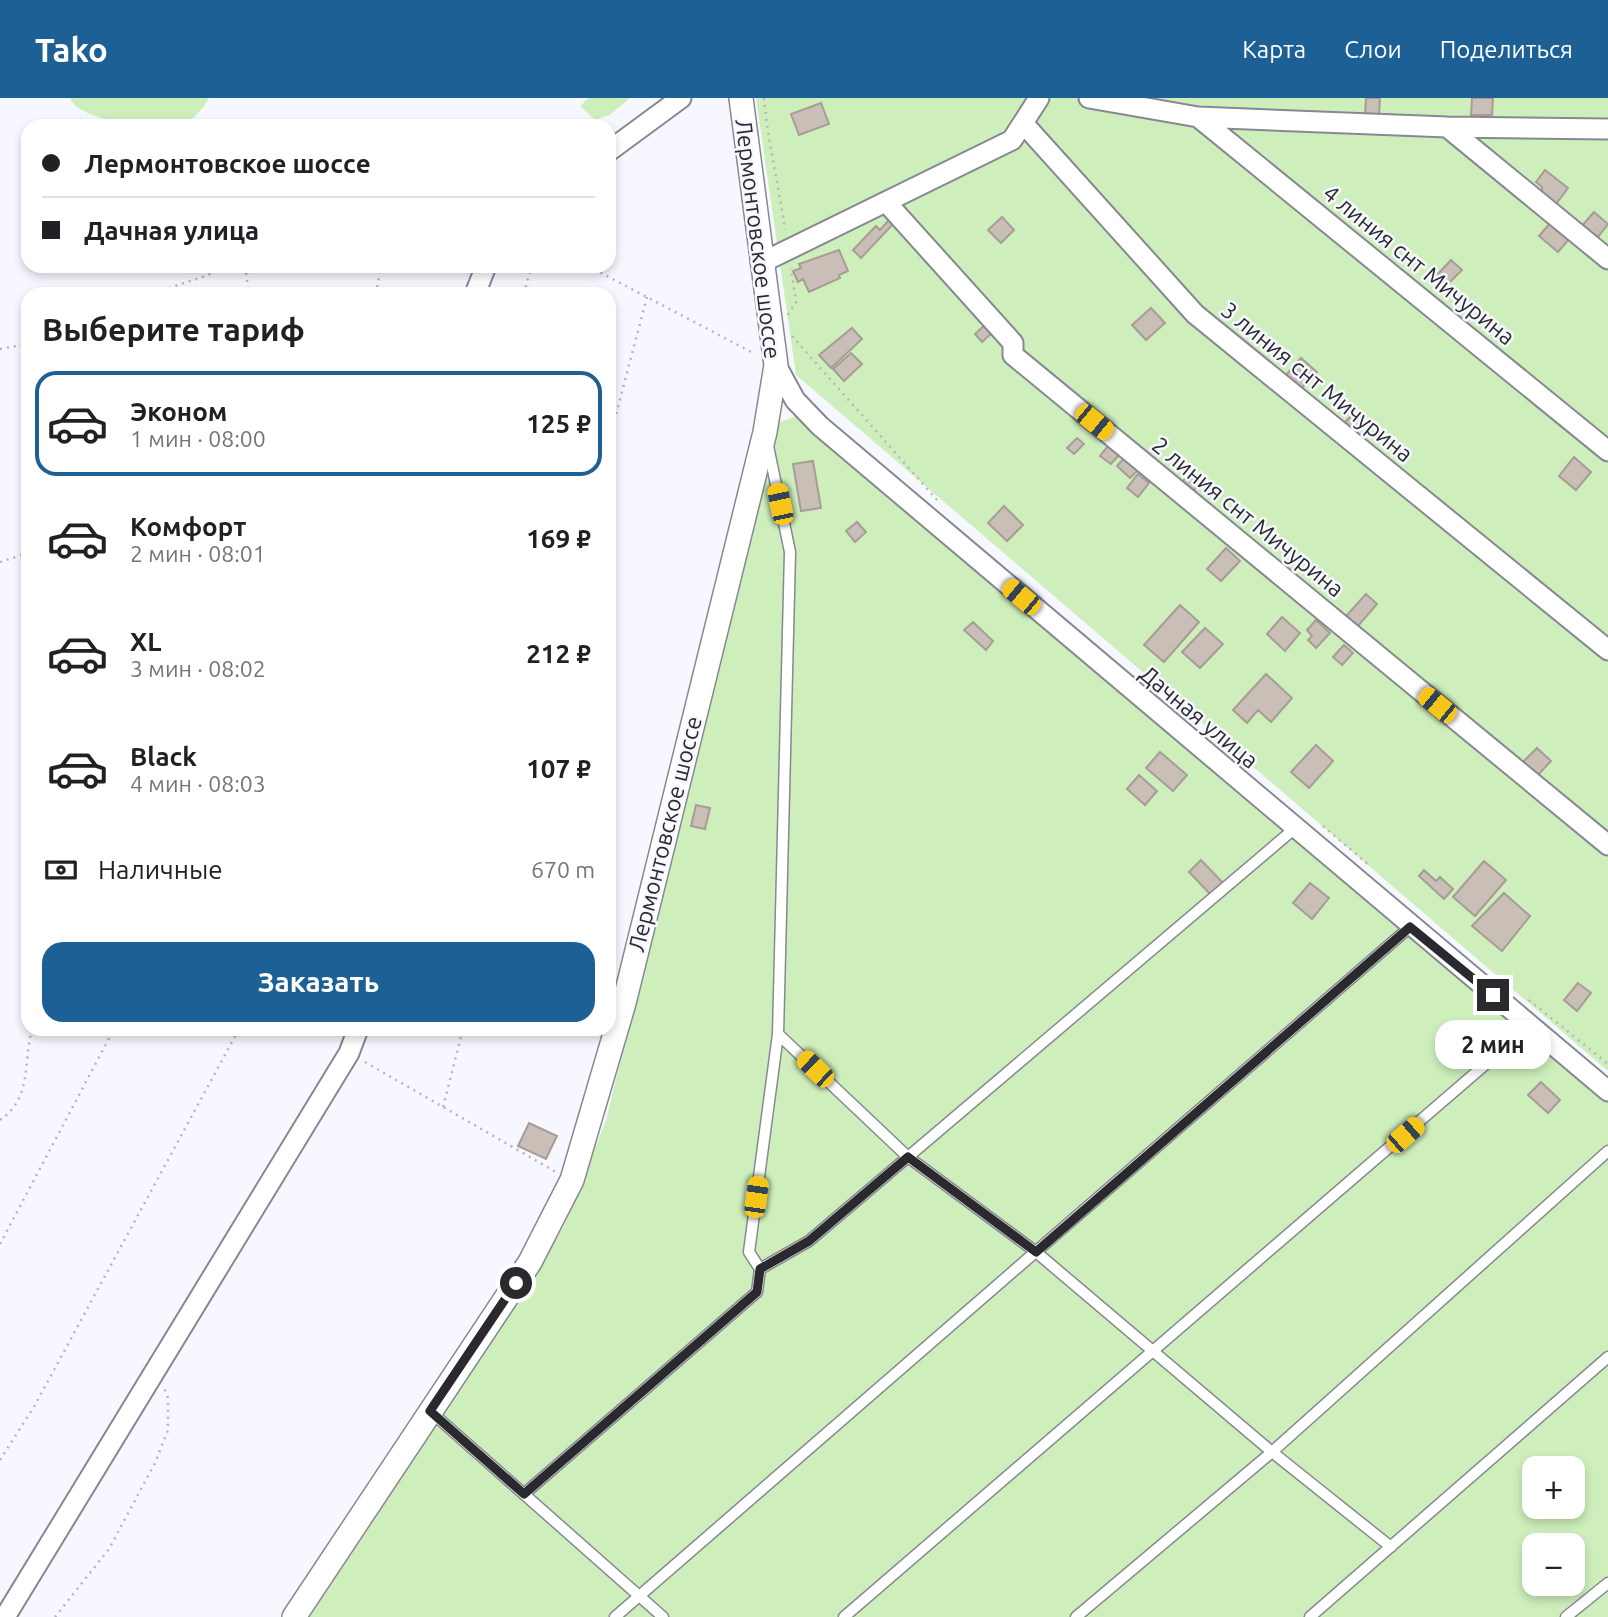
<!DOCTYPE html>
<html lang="ru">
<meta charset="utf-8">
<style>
:root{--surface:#fff;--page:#f2f2f2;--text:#202124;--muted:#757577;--line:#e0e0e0;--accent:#1d6095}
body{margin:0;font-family:Ubuntu,sans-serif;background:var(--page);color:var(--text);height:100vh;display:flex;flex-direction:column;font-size:26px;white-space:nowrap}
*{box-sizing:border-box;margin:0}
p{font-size:23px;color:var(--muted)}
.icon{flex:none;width:38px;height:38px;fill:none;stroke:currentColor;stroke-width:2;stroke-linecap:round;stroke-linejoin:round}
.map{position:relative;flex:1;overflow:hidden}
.panel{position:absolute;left:21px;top:189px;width:595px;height:749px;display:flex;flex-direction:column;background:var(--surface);border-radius:21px;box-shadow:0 4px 10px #0003}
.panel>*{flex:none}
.guide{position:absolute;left:21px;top:21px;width:595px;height:154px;border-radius:21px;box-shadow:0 4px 10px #0003;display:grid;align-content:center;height:154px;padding:0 21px;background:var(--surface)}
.tools{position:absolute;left:1522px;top:1358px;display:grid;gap:14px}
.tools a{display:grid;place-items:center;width:63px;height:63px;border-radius:14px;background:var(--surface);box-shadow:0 4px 10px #0003;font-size:35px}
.end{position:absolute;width:32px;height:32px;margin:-16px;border:9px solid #29292e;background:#fff;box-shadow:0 0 0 4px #fff}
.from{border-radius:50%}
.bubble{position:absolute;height:49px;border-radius:21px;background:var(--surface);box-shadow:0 4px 10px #0003;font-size:23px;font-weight:700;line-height:49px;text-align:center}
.car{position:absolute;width:21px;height:42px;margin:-21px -10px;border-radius:9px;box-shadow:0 0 5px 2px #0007;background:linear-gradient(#f5c518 24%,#345 0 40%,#f5c518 0 76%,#345 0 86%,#f5c518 0)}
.guide b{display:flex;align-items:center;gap:24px;height:66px;font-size:26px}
.guide b+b{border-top:2px solid var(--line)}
.guide i{width:18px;height:18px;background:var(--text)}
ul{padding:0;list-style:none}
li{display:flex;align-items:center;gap:21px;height:105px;margin:0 14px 10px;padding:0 7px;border:4px solid transparent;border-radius:21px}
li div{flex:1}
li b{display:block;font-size:26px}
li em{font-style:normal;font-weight:700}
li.selected{border-color:var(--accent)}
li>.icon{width:63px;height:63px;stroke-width:1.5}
h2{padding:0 21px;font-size:32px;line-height:84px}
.pay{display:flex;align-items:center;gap:18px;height:77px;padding:0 21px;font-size:26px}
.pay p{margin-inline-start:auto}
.primary-button{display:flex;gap:14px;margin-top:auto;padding:14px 21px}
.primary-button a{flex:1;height:80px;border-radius:21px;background:var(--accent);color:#fff;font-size:28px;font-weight:700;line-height:80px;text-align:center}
header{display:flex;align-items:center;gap:42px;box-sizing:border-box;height:98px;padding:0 35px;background:var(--accent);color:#fff}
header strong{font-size:33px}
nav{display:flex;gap:38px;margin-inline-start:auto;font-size:24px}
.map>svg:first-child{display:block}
</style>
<header>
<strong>Tako</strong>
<nav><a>Карта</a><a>Слои</a><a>Поделиться</a></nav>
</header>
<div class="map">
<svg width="1608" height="1519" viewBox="0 0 1608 1519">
<rect width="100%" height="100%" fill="#f7f8ff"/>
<path fill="#ceefbc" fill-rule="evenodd" d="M70 0H209C203 11 194 21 182 27 162 36 76 22 70 0Z
M589 0H630L610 17 595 22 580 8Z
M756 0H1608V973L796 277Z
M796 318 1306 752 1608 1004V1519H306L381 1411 564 1128 606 1022 776 326ZM1535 1370H1573V1409H1535ZM1535 1447H1573V1486H1535Z"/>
<path fill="#c9bfb7" stroke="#a79d96" stroke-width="2" d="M1366 0H1380L1379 17H1365Z
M1472 0H1493L1492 17H1471Z
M821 5 829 26 799 37 791 16Z
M1545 72 1568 90 1556 106 1542 96V89L1536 84Z
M1594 114 1608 126 1594 144 1580 130Z
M1002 119 1014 132 1001 145 988 132Z
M889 122 893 126 861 160 853 152 876 128 880 132Z
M1551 124 1570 140 1558 154 1539 138Z
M839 152 848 173 839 177 840 180 809 194 803 181 798 184 793 173 801 170 799 166Z
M1451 162 1462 172 1446 188 1436 178Z
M1151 210 1165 225 1146 242 1132 227Z
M987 225 994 233 982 244 975 236Z
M852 230 862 241 831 270 819 257Z
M851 255 862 266 844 283 833 271Z
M1301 260 1317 274 1300 292 1285 278Z
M1353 316 1363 326 1352 337 1342 327Z
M1077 340 1084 346 1074 356 1067 350Z
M1108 348 1119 357 1111 366 1100 358Z
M1125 359 1139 371 1130 380 1117 368Z
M1574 359 1591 374 1576 392 1559 378Z
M813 363 821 410 801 413 793 366Z
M1138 376 1149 385 1138 399 1127 390Z
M1188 377 1199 386 1191 396 1180 387Z
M1004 408 1023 427 1007 443 988 425Z
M857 424 866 434 855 444 846 433Z
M1226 450 1240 463 1221 483 1207 471Z
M1366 496 1377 506 1351 536 1339 526Z
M1180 507 1199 524 1164 564 1144 547Z
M1282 519 1300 535 1285 553 1267 536Z
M1316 522 1330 535 1316 550 1308 542 1312 538 1307 532Z
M973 524 993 543 986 552 964 532Z
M1205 530 1223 546 1200 570 1182 554Z
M1344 547 1353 555 1342 567 1333 559Z
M1266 576 1292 600 1271 624 1258 612 1247 625 1233 612Z
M1316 647 1333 663 1309 690 1291 674Z
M1537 650 1551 663 1536 679 1521 666Z
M1160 654 1187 677 1173 693 1146 670Z
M1139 677 1157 693 1145 707 1127 691Z
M696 707 710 710 705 731 691 728Z
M1201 762 1224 786 1212 798 1189 774Z
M1484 763 1506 782 1475 818 1453 799Z
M1424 772 1436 783 1440 779 1453 791 1444 801 1419 778Z
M1310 785 1329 800 1312 821 1293 805Z
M1504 795 1530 818 1502 853 1472 828Z
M1578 885 1591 895 1577 913 1564 902Z
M1541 984 1560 1002 1548 1015 1528 997Z
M529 1025 557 1038 546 1061 518 1048Z"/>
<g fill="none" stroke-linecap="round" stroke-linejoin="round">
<g stroke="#868892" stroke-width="13">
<path id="service" d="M778 936 908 1059 1036 1154 1272 1354 1391 1449
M760 1171 749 1154 778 936 790 454 768 348
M430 1313 663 1519
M524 1396 757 1194 760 1171 809 1143 1294 731
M615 1519 1410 829
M844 1519 1530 928
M1076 1519 1272 1354 1608 1053
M1310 1519 1608 1259
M1566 1519 1608 1485"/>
</g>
<g stroke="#868892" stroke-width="23">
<path id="minor" d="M1089 0 1198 19 1447 29 1608 31
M1198 19 1608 353
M1023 25 1195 216 1608 552
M1447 29 1608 161
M609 53 681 0
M886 104 1013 245V257L1608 747
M761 165 1012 42 1039 0
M475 196 486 168
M776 267 795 302 820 328 1608 993
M5 1519 349 955 358 931"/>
</g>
<g stroke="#868892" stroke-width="26">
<path id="tertiary" d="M294 1519 530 1164 572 1082 624 905 765 334 776 267 741 0"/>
</g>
<path stroke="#b5b6bc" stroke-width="2.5" stroke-dasharray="2 5" stroke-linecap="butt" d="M764 0C768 45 779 88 785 132
M245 168 249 196
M588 168 755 256
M156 196C179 184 203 182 226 168
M376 196 381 168
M524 196 531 168
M788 217 796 204 791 170
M792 238 938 403
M0 251 28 246
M609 343 647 199
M0 464 28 455
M1323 728 1369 767
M1529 902 1608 966
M365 964 556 1074
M443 1009 463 931
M0 1022C32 1000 23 966 32 931
M0 1146 114 931
M0 1362 35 1307 239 931
M55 1519 109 1451 155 1365 168 1332V1300L164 1290"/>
<use href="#service" stroke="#fff" stroke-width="10"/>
<use href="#minor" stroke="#fff" stroke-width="19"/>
<use href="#tertiary" stroke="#fff" stroke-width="23"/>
</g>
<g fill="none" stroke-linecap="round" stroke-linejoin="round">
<path stroke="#29292e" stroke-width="9" d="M516 1185 430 1313 524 1396 757 1194 760 1171 809 1143 908 1059 1036 1154 1410 829 1493 897"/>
</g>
<g text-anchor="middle" stroke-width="5" stroke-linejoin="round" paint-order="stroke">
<g font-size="23" fill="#29292e" stroke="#f7f8ff">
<text transform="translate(758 141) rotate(83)" y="8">Лермонтовское шоссе</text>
<text transform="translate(1419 167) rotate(39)" y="8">4 линия снт Мичурина</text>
<text transform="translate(1317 284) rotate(39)" y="8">3 линия снт Мичурина</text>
<text transform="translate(1248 419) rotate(39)" y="8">2 линия снт Мичурина</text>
<text transform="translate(1199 619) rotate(40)" y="8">Дачная улица</text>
<text transform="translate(665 736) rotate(-76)" y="8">Лермонтовское шоссе</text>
</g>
</g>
</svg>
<div class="tools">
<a>+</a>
<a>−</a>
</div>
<i class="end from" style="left:516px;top:1185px"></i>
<i class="end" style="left:1493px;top:897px"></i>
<div class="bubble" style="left:1435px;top:922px;width:116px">2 мин</div>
<i class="car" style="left:1094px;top:324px;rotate:129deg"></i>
<i class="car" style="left:780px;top:406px;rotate:348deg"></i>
<i class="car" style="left:1021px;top:499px;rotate:310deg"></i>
<i class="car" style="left:1437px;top:607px;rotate:309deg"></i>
<i class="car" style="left:815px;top:971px;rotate:314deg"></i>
<i class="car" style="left:1405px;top:1037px;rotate:49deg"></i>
<i class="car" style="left:756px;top:1099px;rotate:8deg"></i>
<div class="guide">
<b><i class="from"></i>Лермонтовское шоссе</b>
<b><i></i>Дачная улица</b>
</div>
<section class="panel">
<h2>Выберите тариф</h2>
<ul>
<li class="selected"><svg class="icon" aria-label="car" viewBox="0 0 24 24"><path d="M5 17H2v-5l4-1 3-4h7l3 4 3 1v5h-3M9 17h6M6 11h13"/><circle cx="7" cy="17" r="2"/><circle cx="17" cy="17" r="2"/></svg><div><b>Эконом</b><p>1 мин · 08:00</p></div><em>125 ₽</em></li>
<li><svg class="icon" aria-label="car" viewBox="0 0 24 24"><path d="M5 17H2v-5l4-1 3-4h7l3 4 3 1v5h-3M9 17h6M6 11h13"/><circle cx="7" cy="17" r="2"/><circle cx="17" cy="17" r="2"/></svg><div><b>Комфорт</b><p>2 мин · 08:01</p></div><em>169 ₽</em></li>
<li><svg class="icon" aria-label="car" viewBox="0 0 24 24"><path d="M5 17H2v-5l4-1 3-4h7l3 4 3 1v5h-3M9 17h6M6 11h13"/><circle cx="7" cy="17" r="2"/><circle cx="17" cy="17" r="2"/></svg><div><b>XL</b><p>3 мин · 08:02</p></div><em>212 ₽</em></li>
<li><svg class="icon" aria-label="car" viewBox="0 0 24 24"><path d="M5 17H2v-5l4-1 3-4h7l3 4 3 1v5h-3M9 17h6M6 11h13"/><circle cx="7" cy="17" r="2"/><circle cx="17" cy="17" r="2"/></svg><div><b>Black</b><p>4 мин · 08:03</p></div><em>107 ₽</em></li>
</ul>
<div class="pay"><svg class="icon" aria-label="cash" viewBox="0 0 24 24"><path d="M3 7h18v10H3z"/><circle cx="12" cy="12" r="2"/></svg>Наличные<p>670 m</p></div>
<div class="primary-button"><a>Заказать</a></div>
</section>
</div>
